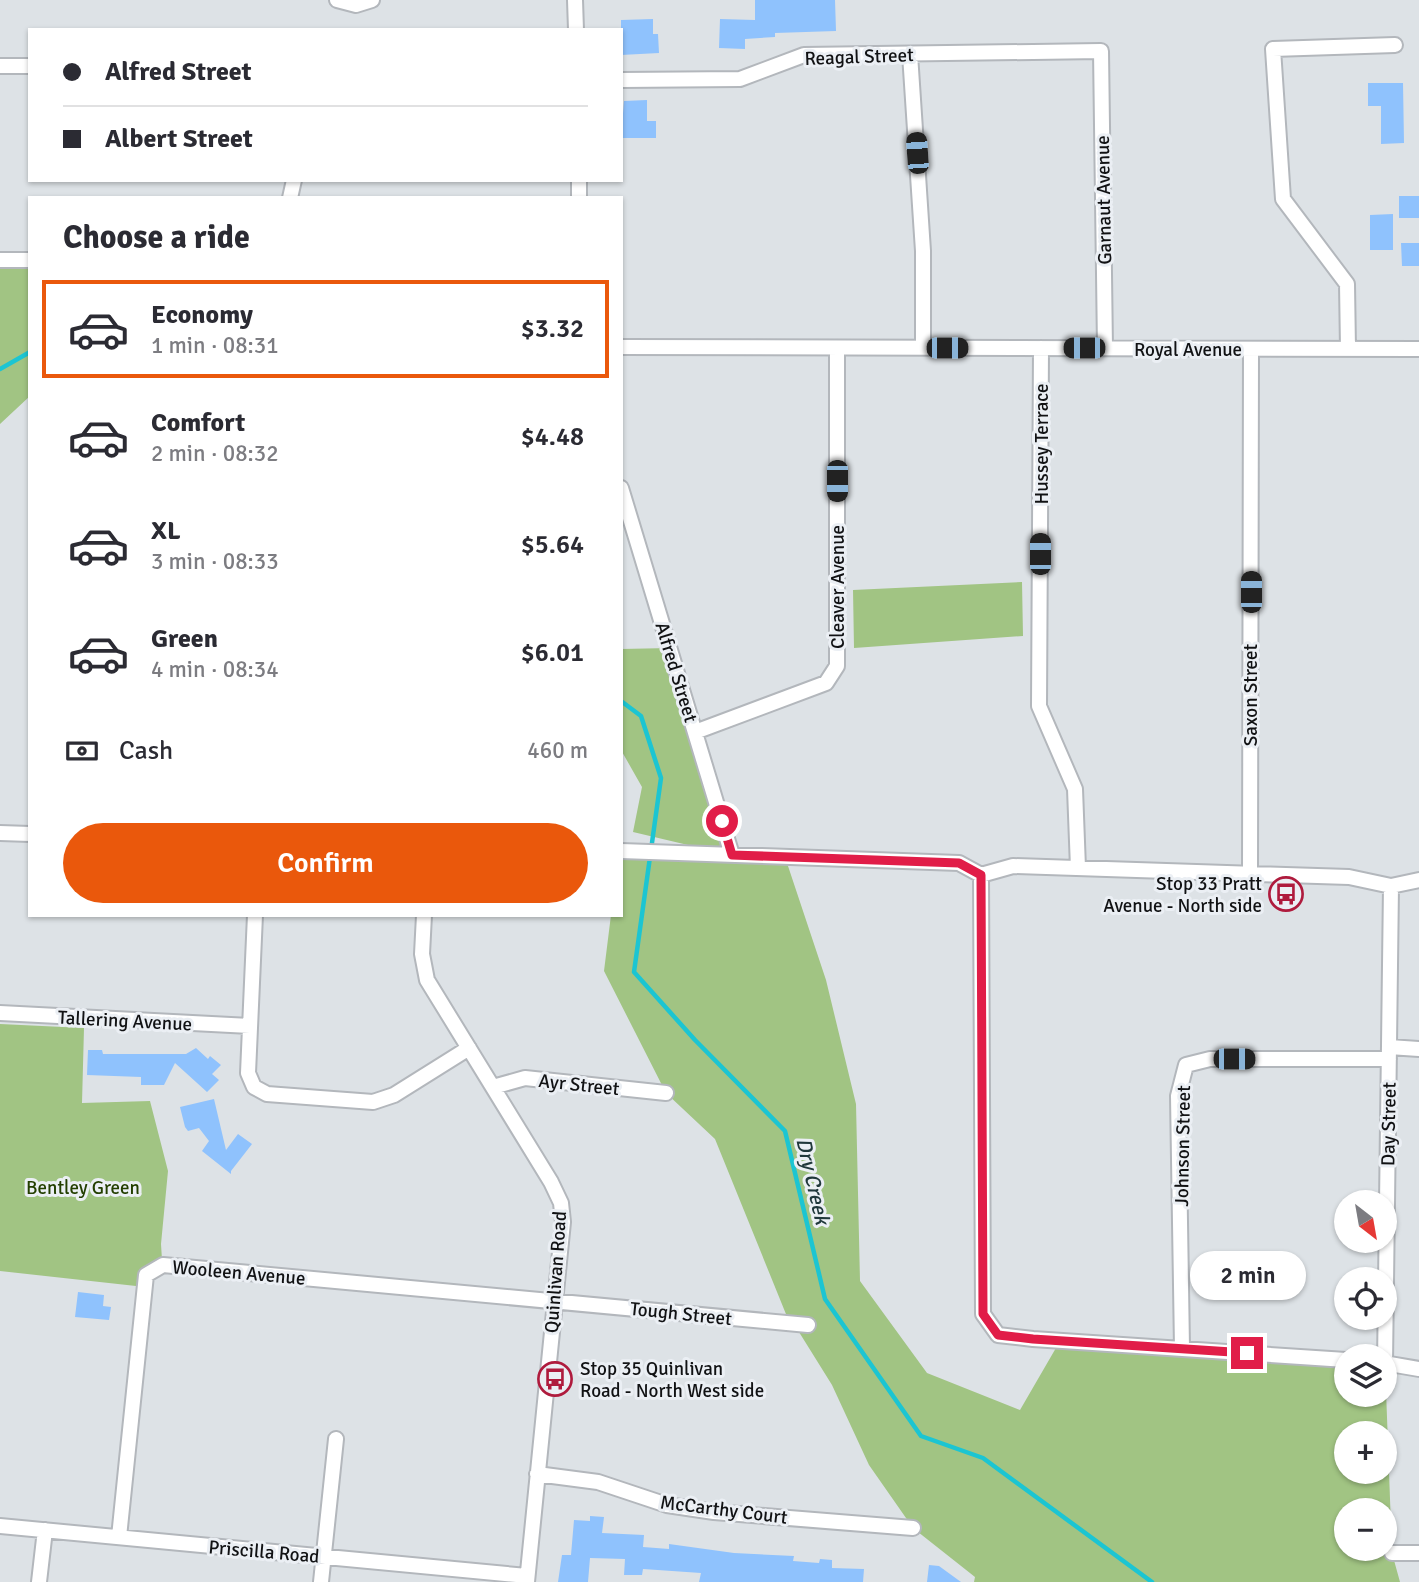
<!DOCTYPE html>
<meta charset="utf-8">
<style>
:root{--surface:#fff;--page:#f2f2f3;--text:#2b2b33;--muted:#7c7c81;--line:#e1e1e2;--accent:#ea580c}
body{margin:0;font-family:Signika,sans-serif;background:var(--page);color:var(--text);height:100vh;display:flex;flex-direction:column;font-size:26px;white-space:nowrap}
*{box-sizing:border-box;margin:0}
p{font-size:23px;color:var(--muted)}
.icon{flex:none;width:38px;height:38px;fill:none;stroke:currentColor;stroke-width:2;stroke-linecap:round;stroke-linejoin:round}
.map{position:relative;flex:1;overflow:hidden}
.panel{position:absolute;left:28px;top:196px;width:595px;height:721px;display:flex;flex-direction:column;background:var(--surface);border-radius:0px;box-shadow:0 2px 5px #0004}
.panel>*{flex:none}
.banner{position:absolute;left:28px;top:28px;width:595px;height:154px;border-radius:0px;box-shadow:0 2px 5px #0004;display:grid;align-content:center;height:154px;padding:0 35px;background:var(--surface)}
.needle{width:46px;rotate:149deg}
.buttons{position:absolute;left:1334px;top:1190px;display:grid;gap:14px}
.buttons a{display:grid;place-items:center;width:63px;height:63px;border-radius:50%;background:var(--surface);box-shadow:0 2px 5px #0004;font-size:35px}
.end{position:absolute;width:32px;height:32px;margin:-16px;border:9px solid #e11d48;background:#fff;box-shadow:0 0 0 4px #fff}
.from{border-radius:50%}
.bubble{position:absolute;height:49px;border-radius:24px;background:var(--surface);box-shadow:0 2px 5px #0004;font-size:23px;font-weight:600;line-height:49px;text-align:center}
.car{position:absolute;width:21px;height:42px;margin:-21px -10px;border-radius:9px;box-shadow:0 0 5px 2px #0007;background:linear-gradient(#222 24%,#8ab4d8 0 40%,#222 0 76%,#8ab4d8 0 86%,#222 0)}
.banner b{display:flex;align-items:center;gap:24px;height:66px;font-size:26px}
.banner b+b{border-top:2px solid var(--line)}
.banner i{width:18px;height:18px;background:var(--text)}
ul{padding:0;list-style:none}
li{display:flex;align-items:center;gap:21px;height:98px;margin:0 14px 10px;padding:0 21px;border:4px solid transparent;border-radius:0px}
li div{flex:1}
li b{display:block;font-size:26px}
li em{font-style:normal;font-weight:600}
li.selected{border-color:var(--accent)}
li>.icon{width:63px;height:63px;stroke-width:1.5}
h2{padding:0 35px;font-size:32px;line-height:84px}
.pay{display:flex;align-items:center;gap:18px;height:77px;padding:0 35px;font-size:26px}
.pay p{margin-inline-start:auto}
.button{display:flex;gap:14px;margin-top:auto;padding:14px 35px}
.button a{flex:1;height:80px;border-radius:42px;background:var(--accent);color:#fff;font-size:28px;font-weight:600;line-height:80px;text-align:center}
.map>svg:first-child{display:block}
</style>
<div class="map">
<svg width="1419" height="1582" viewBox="0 0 1419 1582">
<rect width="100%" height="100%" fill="#dde2e6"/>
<path fill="#a1c483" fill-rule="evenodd" d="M0 260 30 261V396L0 424Z
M1022 582 1023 636 854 648 853 590Z
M670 648 732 855 785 857 826 980 856 1104 860 1281 927 1373 1020 1410 1060 1341 1346 1360V1395H1384L1385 1363 1392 1553 1400 1582H974L975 1577 913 1528 869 1465 832 1385 794 1324H790L715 1139 666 1093 604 971 611 915H621V851L726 854 633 832 642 787 621 750V649ZM1346 1433H1384V1472H1346ZM1346 1510H1384V1549H1346Z
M0 1024 84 1028 82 1103 150 1101 168 1171 161 1244 162 1260 143 1273 136 1286 0 1271Z"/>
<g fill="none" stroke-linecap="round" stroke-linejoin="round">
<path stroke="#1cc5d2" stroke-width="4.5" d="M0 369 30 352
M621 701 641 716 661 778 634 972 695 1040 785 1131 825 1299 921 1436 983 1458 1152 1582"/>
</g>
<path fill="#8fc2fd" d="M755 0H835L836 31 775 33V37L745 39V49L719 48 720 19 755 20Z
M653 19V34H658L659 53 621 55V20Z
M1368 83H1403L1404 143 1381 144V106H1368Z
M647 100V121H656V138H621L624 101Z
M1399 196H1419V218H1399Z
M1393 214V250H1370V215Z
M1401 243H1419V266H1402Z
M196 1048 208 1059 210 1056 221 1065 212 1074 219 1080 207 1092 175 1063 164 1085H141V1077L87 1075 88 1050H102L103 1054H186Z
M214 1099 226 1150 238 1134 252 1144 231 1171V1174L202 1151 209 1141 199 1128 188 1131 185 1127 180 1107Z
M78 1292 104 1295 103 1306 111 1307 109 1320 75 1317Z
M590 1516 604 1517 602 1533 644 1535 643 1547 669 1549V1544L734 1553 794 1556 793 1561 819 1563 820 1559 832 1560V1568L864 1569 863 1582H699L701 1573 643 1569 642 1575H624L625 1559 590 1558 588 1582H558L562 1555H571L574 1520 590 1521Z
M929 1565 939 1566 961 1582H927Z"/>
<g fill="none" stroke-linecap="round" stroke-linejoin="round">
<g stroke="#b3b7bc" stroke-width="18">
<path id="street" d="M337 0 356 5 372 0
M575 0 576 30
M910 54 923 251V348
M0 66H30
M621 80 740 79 804 55 1101 51 1105 348
M579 180V198
M290 198 294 180
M0 260H30
M621 347 1419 349
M1041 348 1039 706 1075 789 1078 868
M1348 349 1347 284 1283 199 1273 49 1395 45
M621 488 732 855
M695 732 826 683 837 666V348
M0 833 30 834
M621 851 959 863 981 875 1013 866 1349 877 1391 886 1419 880
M1250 874 1251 349
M981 875 983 1314 998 1335 1033 1339 1346 1360
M255 915 248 1073 254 1087 267 1094 373 1102 394 1095 469 1048
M424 915 422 954 427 980 551 1182 561 1203 563 1222 527 1582
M0 1013 250 1026
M1389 1047 1419 1049
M493 1087 525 1078 666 1093
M1182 1348 1178 1096 1186 1065 1210 1059H1389
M1384 1363 1419 1369
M1385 1363 1391 886
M537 1474 598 1482 667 1505 714 1512 913 1528
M0 1526 527 1576
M119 1537 146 1275 163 1265 808 1325
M1392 1553H1419
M39 1582 45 1530
M321 1582 336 1439"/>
</g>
<use href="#street" stroke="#fff" stroke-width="14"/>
</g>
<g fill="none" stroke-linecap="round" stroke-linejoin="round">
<path stroke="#e11d48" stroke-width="9" d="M722 821 732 855 959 863 981 875 983 1314 998 1335 1033 1339 1247 1353"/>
</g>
<defs>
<g id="bus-ring" transform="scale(1.75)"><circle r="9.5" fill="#ebeff4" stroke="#af1b3d" stroke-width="1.5"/><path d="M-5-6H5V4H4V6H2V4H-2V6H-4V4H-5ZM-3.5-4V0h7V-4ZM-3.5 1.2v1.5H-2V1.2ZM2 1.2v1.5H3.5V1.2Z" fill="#af1b3d"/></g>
</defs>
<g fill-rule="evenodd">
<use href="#bus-ring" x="1286" y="894"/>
<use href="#bus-ring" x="555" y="1379"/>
</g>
<g text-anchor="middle" stroke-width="6" stroke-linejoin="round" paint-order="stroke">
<g font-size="19" fill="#111214" stroke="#ebeff4">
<text transform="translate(859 56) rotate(-2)" y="7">Reagal Street</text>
<text transform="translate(1103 200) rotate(-91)" y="7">Garnaut Avenue</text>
<text x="1188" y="356">Royal Avenue</text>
<text transform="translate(1041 444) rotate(-90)" y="7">Hussey Terrace</text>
<text transform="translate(837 587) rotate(-90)" y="7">Cleaver Avenue</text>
<text transform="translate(677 672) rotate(73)" y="7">Alfred Street</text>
<text transform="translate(1250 695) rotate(-90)" y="7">Saxon Street</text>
<text transform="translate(125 1020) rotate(3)" y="7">Tallering Avenue</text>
<text transform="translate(579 1084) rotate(6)" y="7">Ayr Street</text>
<text transform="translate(1388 1124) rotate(-89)" y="7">Day Street</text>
<text transform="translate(1182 1146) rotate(-89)" y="7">Johnson Street</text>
<text transform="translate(239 1272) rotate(5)" y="7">Wooleen Avenue</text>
<text transform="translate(555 1272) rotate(-86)" y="7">Quinlivan Road</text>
<text transform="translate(681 1313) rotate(6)" y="7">Tough Street</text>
<text transform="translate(724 1509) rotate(7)" y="7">McCarthy Court</text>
<text transform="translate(264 1551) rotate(5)" y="7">Priscilla Road</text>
</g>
<g font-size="19" fill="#111214" stroke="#ebeff4" text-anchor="end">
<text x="1262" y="890">Stop 33 Pratt<tspan x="1262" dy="22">Avenue - North side</tspan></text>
<text x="580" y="1375" text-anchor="start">Stop 35 Quinlivan<tspan x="580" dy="22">Road - North West side</tspan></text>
</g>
<g font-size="19" fill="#233f00" stroke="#ebeff4">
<text x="83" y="1194">Bentley Green</text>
</g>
<g font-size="21" font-style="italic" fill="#20383b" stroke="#ebeff4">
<text transform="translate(813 1181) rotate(77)" y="7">Dry Creek</text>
</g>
</g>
</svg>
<div class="buttons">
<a><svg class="needle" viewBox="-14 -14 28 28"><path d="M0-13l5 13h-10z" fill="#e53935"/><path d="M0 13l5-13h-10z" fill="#7c7c81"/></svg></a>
<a><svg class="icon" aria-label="locate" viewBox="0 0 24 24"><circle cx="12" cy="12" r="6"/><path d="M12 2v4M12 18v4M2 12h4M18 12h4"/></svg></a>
<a><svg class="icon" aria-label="layers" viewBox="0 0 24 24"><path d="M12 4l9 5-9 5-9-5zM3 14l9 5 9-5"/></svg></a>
<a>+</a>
<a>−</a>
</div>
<i class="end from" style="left:722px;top:821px"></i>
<i class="end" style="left:1247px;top:1353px"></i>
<div class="bubble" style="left:1190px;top:1251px;width:116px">2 min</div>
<i class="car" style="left:917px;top:153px;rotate:356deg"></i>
<i class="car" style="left:947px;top:348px;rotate:90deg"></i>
<i class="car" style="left:1084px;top:348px;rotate:270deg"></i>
<i class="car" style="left:837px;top:481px;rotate:180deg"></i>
<i class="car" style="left:1040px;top:554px;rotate:0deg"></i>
<i class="car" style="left:1251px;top:592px;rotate:0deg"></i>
<i class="car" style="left:1234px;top:1059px;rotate:90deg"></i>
<div class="banner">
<b><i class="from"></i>Alfred Street</b>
<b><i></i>Albert Street</b>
</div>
<section class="panel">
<h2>Choose a ride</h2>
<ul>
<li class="selected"><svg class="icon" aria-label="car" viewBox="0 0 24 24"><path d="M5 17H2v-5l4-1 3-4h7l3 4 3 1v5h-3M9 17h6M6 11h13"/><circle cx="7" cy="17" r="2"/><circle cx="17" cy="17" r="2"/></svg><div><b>Economy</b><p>1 min · 08:31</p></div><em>$3.32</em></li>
<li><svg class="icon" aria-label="car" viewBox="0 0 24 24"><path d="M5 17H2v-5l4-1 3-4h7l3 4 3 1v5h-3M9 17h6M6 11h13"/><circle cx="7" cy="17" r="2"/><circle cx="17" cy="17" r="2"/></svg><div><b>Comfort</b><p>2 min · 08:32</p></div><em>$4.48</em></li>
<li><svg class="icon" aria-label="car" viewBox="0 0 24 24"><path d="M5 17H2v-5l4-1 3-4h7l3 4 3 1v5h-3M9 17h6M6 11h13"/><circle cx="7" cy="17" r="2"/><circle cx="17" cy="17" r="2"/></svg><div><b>XL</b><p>3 min · 08:33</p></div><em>$5.64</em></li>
<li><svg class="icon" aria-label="car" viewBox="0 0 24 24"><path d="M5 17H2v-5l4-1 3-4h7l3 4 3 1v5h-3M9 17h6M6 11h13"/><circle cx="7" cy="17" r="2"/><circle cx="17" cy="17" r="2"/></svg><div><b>Green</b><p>4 min · 08:34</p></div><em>$6.01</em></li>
</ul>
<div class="pay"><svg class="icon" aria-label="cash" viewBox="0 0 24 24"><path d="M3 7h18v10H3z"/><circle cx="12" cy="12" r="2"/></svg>Cash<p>460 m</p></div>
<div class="button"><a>Confirm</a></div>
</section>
</div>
